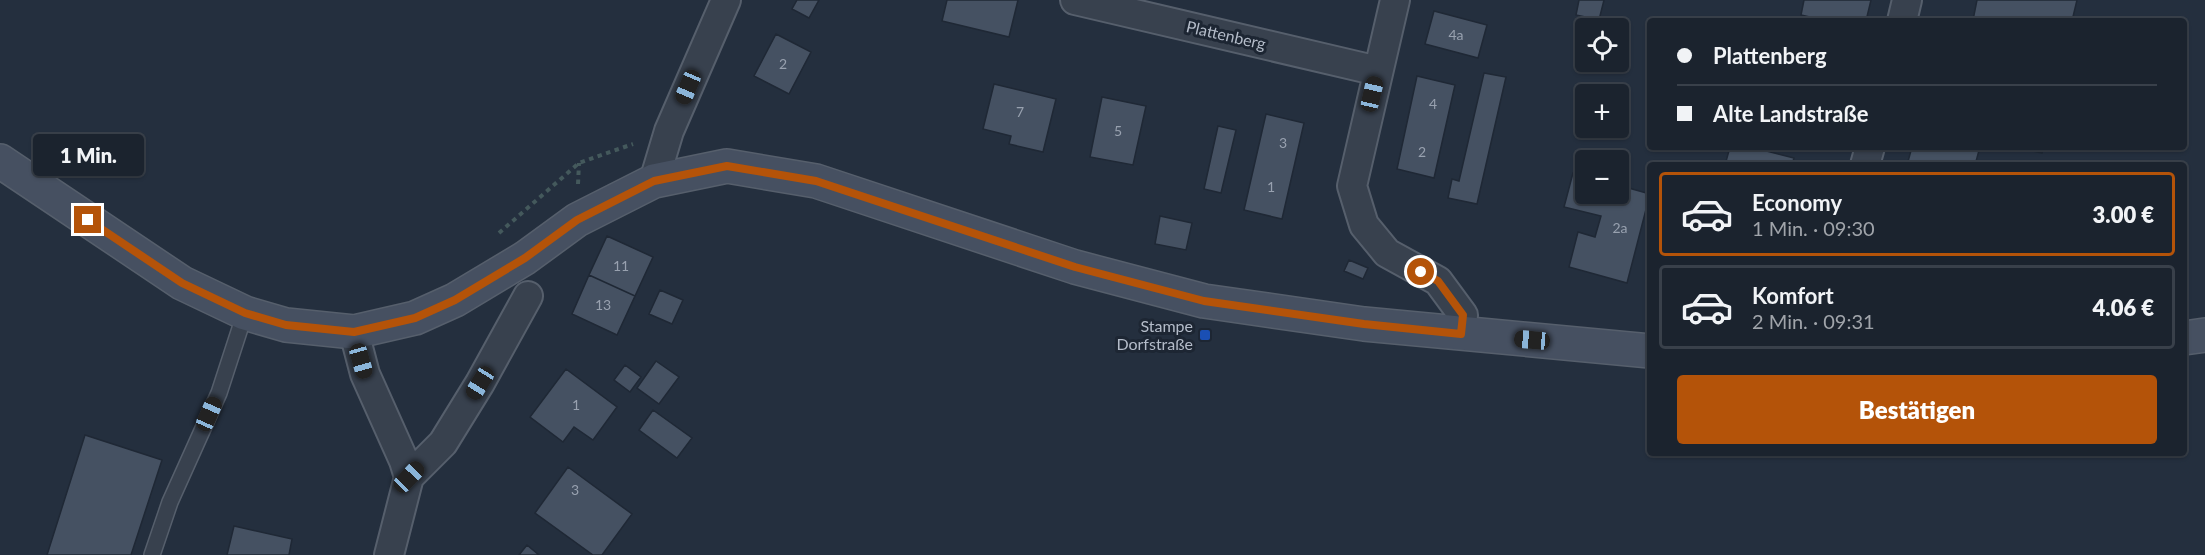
<!DOCTYPE html>
<html lang="de">
<meta charset="utf-8">
<style>
:root{--surface:#1b232e;--page:#282f3a;--text:#f1f3f6;--muted:#a0a4aa;--line:#39404a;--accent:#b45309}
body{margin:0;font-family:Lato,sans-serif;background:var(--page);color:var(--text);height:100vh;display:flex;flex-direction:column;font-size:22px;white-space:nowrap}
*{box-sizing:border-box;margin:0}
p{font-size:20px;color:var(--muted)}
.icon{flex:none;width:33px;height:33px;fill:none;stroke:currentColor;stroke-width:2;stroke-linecap:round;stroke-linejoin:round}
.map{position:relative;flex:1;overflow:hidden}
.details{position:absolute;left:1647px;top:162px;width:540px;height:294px;display:flex;flex-direction:column;background:var(--surface);border-radius:6px;box-shadow:0 2px 4px #0004,0 0 0 2px var(--line)}
.details>*{flex:none}
.top-card{position:absolute;left:1647px;top:18px;width:540px;height:132px;border-radius:6px;box-shadow:0 2px 4px #0004,0 0 0 2px var(--line);display:grid;align-content:center;height:132px;padding:0 30px;background:var(--surface)}
.fabs{position:absolute;left:1575px;top:18px;display:grid;gap:12px}
.fabs a{display:grid;place-items:center;width:54px;height:54px;border-radius:6px;background:var(--surface);box-shadow:0 2px 4px #0004,0 0 0 2px var(--line);font-size:30px}
.end{position:absolute;width:27px;height:27px;margin:-14px;border:8px solid #b45309;background:#fff;box-shadow:0 0 0 3px #fff}
.from{border-radius:50%}
.bubble{position:absolute;height:42px;border-radius:6px;background:var(--surface);box-shadow:0 2px 4px #0004,0 0 0 2px var(--line);font-size:20px;font-weight:800;line-height:42px;text-align:center}
.car{position:absolute;width:18px;height:36px;margin:-18px -9px;border-radius:8px;box-shadow:0 0 4px 2px #0007;background:linear-gradient(#222 24%,#8ab4d8 0 40%,#222 0 76%,#8ab4d8 0 86%,#222 0)}
.top-card b{display:flex;align-items:center;gap:21px;height:57px;font-size:22px}
.top-card b+b{border-top:2px solid var(--line)}
.top-card i{width:15px;height:15px;background:var(--text)}
ul{padding:10px 0 0;list-style:none}
li{display:flex;align-items:center;gap:18px;height:84px;margin:0 12px 9px;padding:0 18px;border:3px solid var(--line);border-radius:6px}
li div{flex:1}
li b{display:block;font-size:22px}
li em{font-style:normal;font-weight:800}
li.on{border-color:var(--accent)}
li>.icon{width:54px;height:54px;stroke-width:1.5}
.action{display:flex;gap:12px;margin-top:auto;padding:12px 30px}
.action a{flex:1;height:69px;border-radius:6px;background:var(--accent);color:#fff;font-size:24px;font-weight:800;line-height:69px;text-align:center}
.map>svg:first-child{display:block}
</style>
<div class="map">
<svg width="2205" height="555" viewBox="0 0 2205 555">
<rect width="100%" height="100%" fill="#242f3e"/>
<path fill="#455162" stroke="#1f2835" stroke-width="1.5" d="M797 0H819L809 18 792 9Z
M947 0H1018L1009 37 942 21Z
M1579 0H1604L1599 20 1576 15Z
M1804 0H1871L1866 21H1827L1801 15Z
M1977 0H2077L2072 21H1979L1973 20Z
M1434 11 1487 25 1478 58 1425 44Z
M776 34 811 52 789 94 754 76Z
M1484 73 1506 77 1477 204 1448 198 1452 179 1459 181Z
M1417 76 1455 85 1434 178 1397 169Z
M994 84 1056 99 1043 152 1009 144 1011 136 983 129Z
M1102 97 1146 106 1133 165 1090 157Z
M1266 114 1304 123 1282 219 1244 210Z
M1218 126 1236 130 1221 193 1204 189Z
M1730 147H1751L1794 158 1792 165H1725Z
M1912 147H1980L1975 165H1907Z
M2015 147H2044L2042 153Z
M1573 173 1586 176V194H1618V185L1650 194 1627 283 1569 267 1578 232 1595 237 1601 216 1564 207Z
M1160 216 1192 223 1186 250 1155 244Z
M607 236 653 257 635 296 589 275Z
M1349 260 1368 268 1363 279 1344 271Z
M589 275 635 296 617 335 572 314Z
M660 290 683 300 672 324 649 314Z
M656 361 679 377 659 404 637 388Z
M625 365 641 377 630 392 614 380Z
M566 369 617 407 593 440 574 427 563 442 530 417Z
M653 410 692 438 677 458 639 430Z
M85 435 162 460 131 555H47Z
M568 467 632 514 602 555H593L535 513Z
M234 526 292 539 289 555H227Z
M527 545 539 555H519Z"/>
<g fill="none" stroke-linecap="round" stroke-linejoin="round">
<g stroke="#565f6c" stroke-width="18">
<path id="lane" d="M152 555 170 502 219 393 245 313"/>
</g>
<g stroke="#565f6c" stroke-width="32">
<path id="street" d="M1075 0 1378 71
M1395 0 1352 186 1364 225 1387 253 1438 281 1463 315 1461 334
M1902 21 1907 0
M1865 165 1870 147
M654 181 669 131 726 0
M354 332 365 374 404 461 409 477 389 555
M409 477 443 443 480 383 528 296"/>
</g>
<g stroke="#565f6c" stroke-width="36">
<path id="secondary" d="M0 161 182 283 245 313 286 325 354 332 415 318 455 300 525 258 577 220 654 181 727 166 816 181 1075 267 1204 301 1364 324 1650 351
M2184 338 2205 335"/>
</g>
<path stroke="#44595c" stroke-width="4" stroke-dasharray="4.5 4.5" stroke-linecap="butt" d="M578 184 579 163
M499 233 579 163 633 144"/>
<use href="#lane" stroke="#38414e" stroke-width="15"/>
<use href="#street" stroke="#38414e" stroke-width="28"/>
<use href="#secondary" stroke="#465061" stroke-width="33"/>
</g>
<g fill="none" stroke-linecap="round" stroke-linejoin="round">
<path stroke="#b45309" stroke-width="8" d="M88 220 182 283 245 313 286 325 354 332 415 318 455 300 525 258 577 220 654 181 727 166 816 181 1075 267 1204 301 1364 324 1461 334 1463 315 1438 281 1421 272"/>
</g>
<rect fill="#1a4fb4" stroke="#1d2633" stroke-width="2" x="1199" y="329" width="12" height="12" rx="3"/>
<g text-anchor="middle" stroke-width="6" stroke-linejoin="round" paint-order="stroke">
<g font-size="14" fill="#98a1af">
<text x="1456" y="40">4a</text>
<text x="783" y="69">2</text>
<text x="1433" y="109">4</text>
<text x="1020" y="117">7</text>
<text x="1118" y="136">5</text>
<text x="1283" y="148">3</text>
<text x="1422" y="157">2</text>
<text x="1271" y="192">1</text>
<text x="1620" y="233">2a</text>
<text x="621" y="271">11</text>
<text x="603" y="310">13</text>
<text x="576" y="410">1</text>
<text x="575" y="495">3</text>
</g>
<g font-size="16" fill="#b4bcc9" stroke="#1d2633">
<text transform="translate(1226 35) rotate(13)" y="6">Plattenberg</text>
</g>
<g font-size="16" fill="#b4bcc9" stroke="#1d2633" text-anchor="end">
<text x="1193" y="332">Stampe<tspan x="1193" dy="18">Dorfstraße</tspan></text>
</g>
</g>
</svg>
<div class="fabs">
<a><svg class="icon" aria-label="locate" viewBox="0 0 24 24"><circle cx="12" cy="12" r="6"/><path d="M12 2v4M12 18v4M2 12h4M18 12h4"/></svg></a>
<a>+</a>
<a>−</a>
</div>
<i class="end from" style="left:1421px;top:272px"></i>
<i class="end" style="left:88px;top:220px"></i>
<div class="bubble" style="left:33px;top:134px;width:111px">1 Min.</div>
<i class="car" style="left:688px;top:87px;rotate:203deg"></i>
<i class="car" style="left:1372px;top:94px;rotate:13deg"></i>
<i class="car" style="left:1532px;top:340px;rotate:275deg"></i>
<i class="car" style="left:361px;top:361px;rotate:164deg"></i>
<i class="car" style="left:480px;top:383px;rotate:212deg"></i>
<i class="car" style="left:209px;top:414px;rotate:24deg"></i>
<i class="car" style="left:409px;top:477px;rotate:44deg"></i>
<div class="top-card">
<b><i class="from"></i>Plattenberg</b>
<b><i></i>Alte Landstraße</b>
</div>
<section class="details">
<ul>
<li class="on"><svg class="icon" aria-label="car" viewBox="0 0 24 24"><path d="M5 17H2v-5l4-1 3-4h7l3 4 3 1v5h-3M9 17h6M6 11h13"/><circle cx="7" cy="17" r="2"/><circle cx="17" cy="17" r="2"/></svg><div><b>Economy</b><p>1 Min. · 09:30</p></div><em>3.00 €</em></li>
<li><svg class="icon" aria-label="car" viewBox="0 0 24 24"><path d="M5 17H2v-5l4-1 3-4h7l3 4 3 1v5h-3M9 17h6M6 11h13"/><circle cx="7" cy="17" r="2"/><circle cx="17" cy="17" r="2"/></svg><div><b>Komfort</b><p>2 Min. · 09:31</p></div><em>4.06 €</em></li>
</ul>
<div class="action"><a>Bestätigen</a></div>
</section>
</div>
